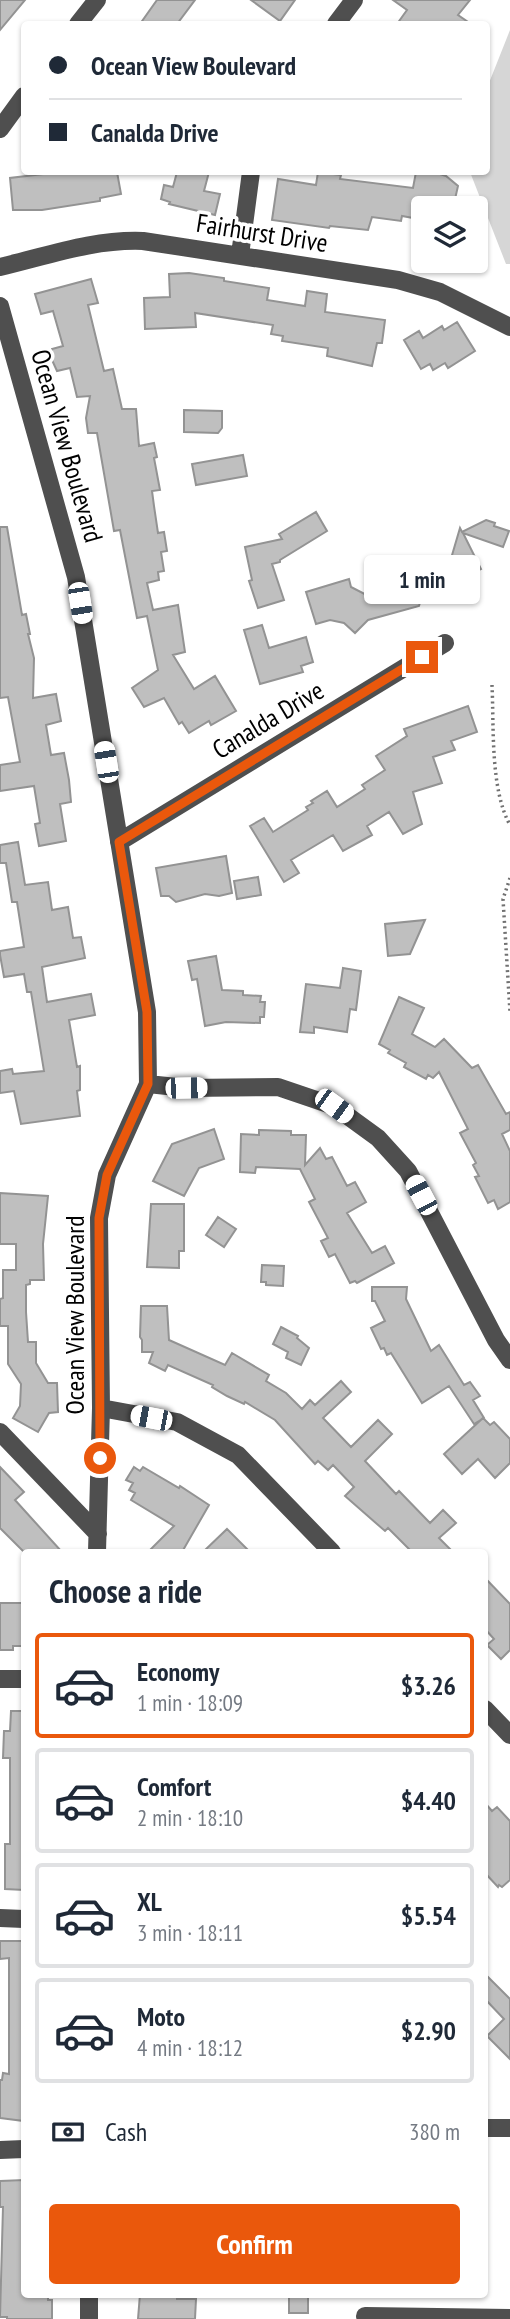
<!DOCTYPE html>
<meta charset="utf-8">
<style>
:root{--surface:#fff;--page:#f2f2f3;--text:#1f2937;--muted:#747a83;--line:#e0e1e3;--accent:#ea580c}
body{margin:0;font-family:"PT Sans Narrow",sans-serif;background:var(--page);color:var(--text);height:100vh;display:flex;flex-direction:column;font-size:26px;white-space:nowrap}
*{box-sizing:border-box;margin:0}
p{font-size:23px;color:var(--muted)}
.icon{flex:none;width:38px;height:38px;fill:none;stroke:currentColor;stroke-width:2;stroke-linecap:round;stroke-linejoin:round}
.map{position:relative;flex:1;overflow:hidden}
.drawer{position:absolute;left:21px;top:1549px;width:467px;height:749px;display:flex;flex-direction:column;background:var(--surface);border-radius:7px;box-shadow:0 2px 5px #0004}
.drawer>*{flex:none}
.guide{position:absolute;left:21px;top:21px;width:469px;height:154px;border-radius:7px;box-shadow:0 2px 5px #0004;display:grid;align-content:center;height:154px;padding:0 28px;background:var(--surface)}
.tools{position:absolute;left:411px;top:196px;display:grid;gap:14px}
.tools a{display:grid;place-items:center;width:77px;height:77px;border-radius:7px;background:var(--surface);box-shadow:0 2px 5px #0004;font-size:35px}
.end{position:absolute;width:32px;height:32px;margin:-16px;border:9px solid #ea580c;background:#fff;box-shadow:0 0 0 4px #fff}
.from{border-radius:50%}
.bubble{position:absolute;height:49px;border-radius:7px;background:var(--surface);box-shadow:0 2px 5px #0004;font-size:23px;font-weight:700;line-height:49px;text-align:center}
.car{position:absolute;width:21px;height:42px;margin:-21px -10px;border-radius:9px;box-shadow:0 0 5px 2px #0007;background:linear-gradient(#fff 24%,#345 0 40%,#fff 0 76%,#345 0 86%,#fff 0)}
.guide b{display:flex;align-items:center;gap:24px;height:66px;font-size:26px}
.guide b+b{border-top:2px solid var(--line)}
.guide i{width:18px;height:18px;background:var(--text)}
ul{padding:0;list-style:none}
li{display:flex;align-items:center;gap:21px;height:105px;margin:0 14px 10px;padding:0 14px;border:4px solid var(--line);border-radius:7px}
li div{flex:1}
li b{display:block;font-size:26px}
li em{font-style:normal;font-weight:700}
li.selected{border-color:var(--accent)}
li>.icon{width:63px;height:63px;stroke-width:1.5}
h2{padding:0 28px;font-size:32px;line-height:84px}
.pay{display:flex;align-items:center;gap:18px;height:77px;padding:0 28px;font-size:26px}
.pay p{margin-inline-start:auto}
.cta{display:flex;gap:14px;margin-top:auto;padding:14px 28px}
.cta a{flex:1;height:80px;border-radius:7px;background:var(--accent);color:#fff;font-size:28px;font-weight:700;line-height:80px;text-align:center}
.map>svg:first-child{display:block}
</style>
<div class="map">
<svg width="510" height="2319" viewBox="0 0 510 2319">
<rect width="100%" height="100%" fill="#fff"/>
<path fill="#d6d6d6" d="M510 30V264H506L470 172H486L487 88Z"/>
<path fill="#bfbfbf" stroke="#939393" stroke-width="2" d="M0 0H25L0 30Z
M157 0H195L177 24H140Z
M251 0H295L280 21Z
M393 0H470L458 15 471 24H397L407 10Z
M60 172H117L121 194 100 198V201L42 210H13L10 178Z
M177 172H209L204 191 220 194 215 215 169 204 170 202 161 199 164 185 173 187Z
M318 172 341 175 340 179 413 188 416 172H434L446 176 458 186 453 208H424V220L402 216 401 221 372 217 368 230 330 226 329 228 272 220 278 179 316 185Z
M189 273 224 278V281L269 288 267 300 305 306 307 291 327 294 325 312 385 320 382 343H377L372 366 327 356 328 348 282 341 283 336 271 334 273 325 195 313 196 327 145 329 144 298 170 297 169 274Z
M91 279 98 303 88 305 104 371 113 369 122 409H136L139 446 154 443 157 457 154 458 160 490 152 491 154 506 158 533 164 532 167 551 161 552 164 571 158 572 159 580 147 583 153 610 178 605 185 652 173 655 194 689 215 676 236 711 211 725 209 721 189 733 182 722 179 724 164 698 144 707 132 688 158 670 147 616 137 618 120 530 114 531 97 433H88L86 418 90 396 77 397 70 368 57 371 52 360V349L63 346 53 311 41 314 35 294Z
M457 322 475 351 448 368 445 363 433 370 430 364 421 369 404 340 419 331 423 338 442 326 444 330Z
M184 410 222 411V428L218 433 184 432Z
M243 455 247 476 196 485 192 464Z
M316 512 327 531 280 560V562L272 564 284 600 258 608 249 581 252 580 245 547 282 539 279 534Z
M486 520 495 523 494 526 509 531 503 547 463 533 481 569 455 581 446 564 450 562 460 528 462 532Z
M0 527H7L22 615 26 614 30 634H28L34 658 33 698 56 694 61 721 46 725 51 755 64 753 69 780 71 802 60 804 66 841 39 846 35 824 40 823 34 786 0 791V765L20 762 8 697 0 698Z
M388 574 425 585 419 606 368 620 355 633 344 623 330 620 316 624 306 592 349 579 351 587 380 602Z
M262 625 269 648 306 637 313 662 301 666 303 672 260 684 244 630Z
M468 706 477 732 451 741 455 750 433 757 442 783 413 792 422 824 403 834 389 812 367 826 372 835 343 851 333 835 291 860 299 873 284 882 250 826 264 818 273 832 308 810 306 807 313 803 311 801 327 791 337 807 365 789 362 785 385 770 376 756 407 736 404 729Z
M18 842 25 885 48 882 52 910 68 907 73 938 81 937 85 958 42 967 47 1002 91 994 95 1015 69 1020 77 1067 80 1066V1090L77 1091 80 1116 21 1124 14 1091 0 1093V1071L12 1069 13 1074 44 1071 31 992H27L24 974 4 977 0 955V951L24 947 17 902H12L6 863H0V845Z
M226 856 232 893 219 896 205 894 176 902 169 896H161L156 868Z
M258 877 261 895 237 899 234 881Z
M425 920 410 954 388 956 385 924Z
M216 956 222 990 243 991V995L261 996 260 1002H265L264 1017H260V1023L226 1022 205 1026 197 979 192 980 188 961Z
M343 968 361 971 356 1010 350 1009 347 1032 314 1027V1033L300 1032 306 984 340 988Z
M399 997 424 1008 412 1034 435 1047 444 1039 472 1068 478 1065 506 1114 510 1112V1130L502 1134 510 1151V1202L498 1209 494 1200 488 1203 475 1177 479 1176 473 1165 476 1163 460 1133 468 1129 439 1072 433 1078 428 1075 426 1079 404 1067 406 1063 388 1053 390 1050 379 1044Z
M214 1129 224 1159 199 1168 184 1196 153 1181 172 1144Z
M259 1130 291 1131V1135H306L305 1165 320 1148 326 1159 332 1157 347 1186 355 1182 366 1202 347 1213 372 1253 385 1246 394 1263 357 1283 355 1281 350 1283 335 1254 329 1257 321 1241 328 1238 309 1202 315 1199 300 1169 256 1167 255 1173 240 1172 241 1134 259 1135Z
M0 1193 48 1196 43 1244 44 1280H30V1284L26 1285V1312L28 1342H36V1363L48 1383H57L58 1412 49 1413 38 1432 13 1418 20 1406 21 1384 8 1364V1326H0V1299L3 1298V1270H16V1244H0Z
M151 1204H184V1251H179V1268L147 1267Z
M218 1217 236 1229 224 1247 206 1235Z
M262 1265 284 1266 283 1286 266 1285V1282H261Z
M372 1287H407L406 1299 431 1351 439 1345 464 1385 470 1382 480 1396 473 1400 484 1418 474 1424 449 1386 422 1403 391 1353 387 1355 384 1348 381 1349 371 1328 385 1321 375 1301H372Z
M141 1306H167L169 1340 225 1365 232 1353 269 1375 266 1381 286 1393 302 1409 310 1400 315 1405 341 1381 351 1392 323 1418 351 1447 378 1420 392 1434 365 1461 396 1494 399 1491 430 1523 443 1510 456 1523 439 1538 453 1552H412L388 1528 385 1531 345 1496 354 1487 333 1465 328 1470 318 1461 315 1464 275 1420 245 1402 244 1404 227 1396 212 1387 213 1385 168 1365 165 1371 149 1363 153 1352H142V1340L140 1337Z
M281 1327 298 1336 297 1338 309 1348 301 1365 286 1358 288 1352 273 1344Z
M483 1418 490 1425 494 1422 510 1439V1463L495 1478 478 1459 462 1474 444 1454Z
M0 1467 24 1492 15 1500 62 1552H24L0 1528Z
M134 1467 140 1471 143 1467 179 1488 180 1486 209 1505 182 1552H148L174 1526 131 1500 135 1493 129 1490 133 1483 126 1480Z
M227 1529 250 1552H203Z
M485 1578 510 1604V1650L501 1659 487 1645 494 1639 485 1629Z
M0 1603H24V1646H13V1650H0Z
M11 1711H24V1890L5 1889V1844H10V1758H3L4 1731H10Z
M485 1803 492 1811 497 1807 510 1821V1880L502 1887 499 1885 498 1887 485 1873Z
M0 1941H24V2121L0 2118V2080H2L3 2073 9 2074V1958L0 1959Z
M485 1974 510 1999V2059L487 2036 504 2019 485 1999Z
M24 2180V2294H48V2300H52V2319H7V2317H0L3 2207H0V2181Z
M140 2294H177V2299H196L195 2319H138Z
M289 2294H308V2313H289Z"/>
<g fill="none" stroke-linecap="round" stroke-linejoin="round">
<path stroke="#717171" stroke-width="3.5" stroke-dasharray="2 3.5" stroke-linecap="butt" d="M492 685C494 726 490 789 510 825
M510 878 503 899 510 1012"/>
<path stroke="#4f4f4f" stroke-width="18" d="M78 24 97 0
M336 24 354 0
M0 129 24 96
M240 255 251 172
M0 267C47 256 94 239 143 241L398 280 440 292 510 327
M0 306 76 577 147 1012 148 1084 107 1175 99 1218 101 1408 97 1552
M119 842 445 643
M148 1084 186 1088 278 1087 334 1106 378 1138 408 1171 496 1340 510 1360
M101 1408 177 1422 238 1455 332 1552
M0 1432 98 1534
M0 1679H24
M485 1709 510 1735
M0 1918 24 1919
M485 2128H510
M0 2150 24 2149
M89 2294V2319
M365 2316 510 2318"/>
</g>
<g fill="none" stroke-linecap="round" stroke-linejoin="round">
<path stroke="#ea580c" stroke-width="9" d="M100 1458 99 1218 107 1175 148 1084 147 1012 119 842 422 657"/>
</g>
<g text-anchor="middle" stroke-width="7" stroke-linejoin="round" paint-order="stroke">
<g font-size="26" fill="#000" stroke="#fff">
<text transform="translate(262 233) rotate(9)" y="9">Fairhurst Drive</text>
<text transform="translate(67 446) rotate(74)" y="9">Ocean View Boulevard</text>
<text transform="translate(268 720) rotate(-31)" y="9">Canalda Drive</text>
<text transform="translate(75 1315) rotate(-90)" y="9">Ocean View Boulevard</text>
</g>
</g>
</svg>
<div class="tools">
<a><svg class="icon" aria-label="layers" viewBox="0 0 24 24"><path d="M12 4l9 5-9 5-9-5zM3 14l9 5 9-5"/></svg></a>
</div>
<i class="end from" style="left:100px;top:1458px"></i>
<i class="end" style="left:422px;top:657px"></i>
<div class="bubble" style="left:364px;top:555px;width:116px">1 min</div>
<i class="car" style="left:80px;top:603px;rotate:171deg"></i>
<i class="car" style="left:106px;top:762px;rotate:351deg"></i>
<i class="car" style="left:186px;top:1088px;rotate:89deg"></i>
<i class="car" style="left:334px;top:1106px;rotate:126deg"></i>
<i class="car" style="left:421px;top:1195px;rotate:332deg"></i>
<i class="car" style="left:151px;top:1418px;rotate:281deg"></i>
<div class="guide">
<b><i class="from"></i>Ocean View Boulevard</b>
<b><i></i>Canalda Drive</b>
</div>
<section class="drawer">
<h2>Choose a ride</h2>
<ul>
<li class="selected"><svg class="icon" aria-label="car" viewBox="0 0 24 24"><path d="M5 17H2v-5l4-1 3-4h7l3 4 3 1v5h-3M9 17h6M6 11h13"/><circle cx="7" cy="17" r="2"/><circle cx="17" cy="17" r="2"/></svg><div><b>Economy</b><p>1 min · 18:09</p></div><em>$3.26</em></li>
<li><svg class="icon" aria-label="car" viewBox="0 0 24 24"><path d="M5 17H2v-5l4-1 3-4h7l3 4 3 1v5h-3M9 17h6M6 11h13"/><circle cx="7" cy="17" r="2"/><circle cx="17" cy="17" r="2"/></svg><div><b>Comfort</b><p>2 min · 18:10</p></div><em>$4.40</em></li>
<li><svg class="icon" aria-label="car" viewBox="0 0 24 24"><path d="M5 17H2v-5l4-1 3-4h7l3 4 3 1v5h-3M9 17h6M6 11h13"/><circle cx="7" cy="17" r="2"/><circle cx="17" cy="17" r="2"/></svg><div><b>XL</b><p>3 min · 18:11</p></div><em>$5.54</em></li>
<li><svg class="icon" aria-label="car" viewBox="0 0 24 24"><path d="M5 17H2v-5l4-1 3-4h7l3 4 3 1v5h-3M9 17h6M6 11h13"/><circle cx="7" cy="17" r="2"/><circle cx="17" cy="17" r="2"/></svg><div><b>Moto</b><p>4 min · 18:12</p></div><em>$2.90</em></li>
</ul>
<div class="pay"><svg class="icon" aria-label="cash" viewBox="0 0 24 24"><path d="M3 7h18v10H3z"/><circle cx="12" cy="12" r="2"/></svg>Cash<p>380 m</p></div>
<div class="cta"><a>Confirm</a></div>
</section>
</div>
